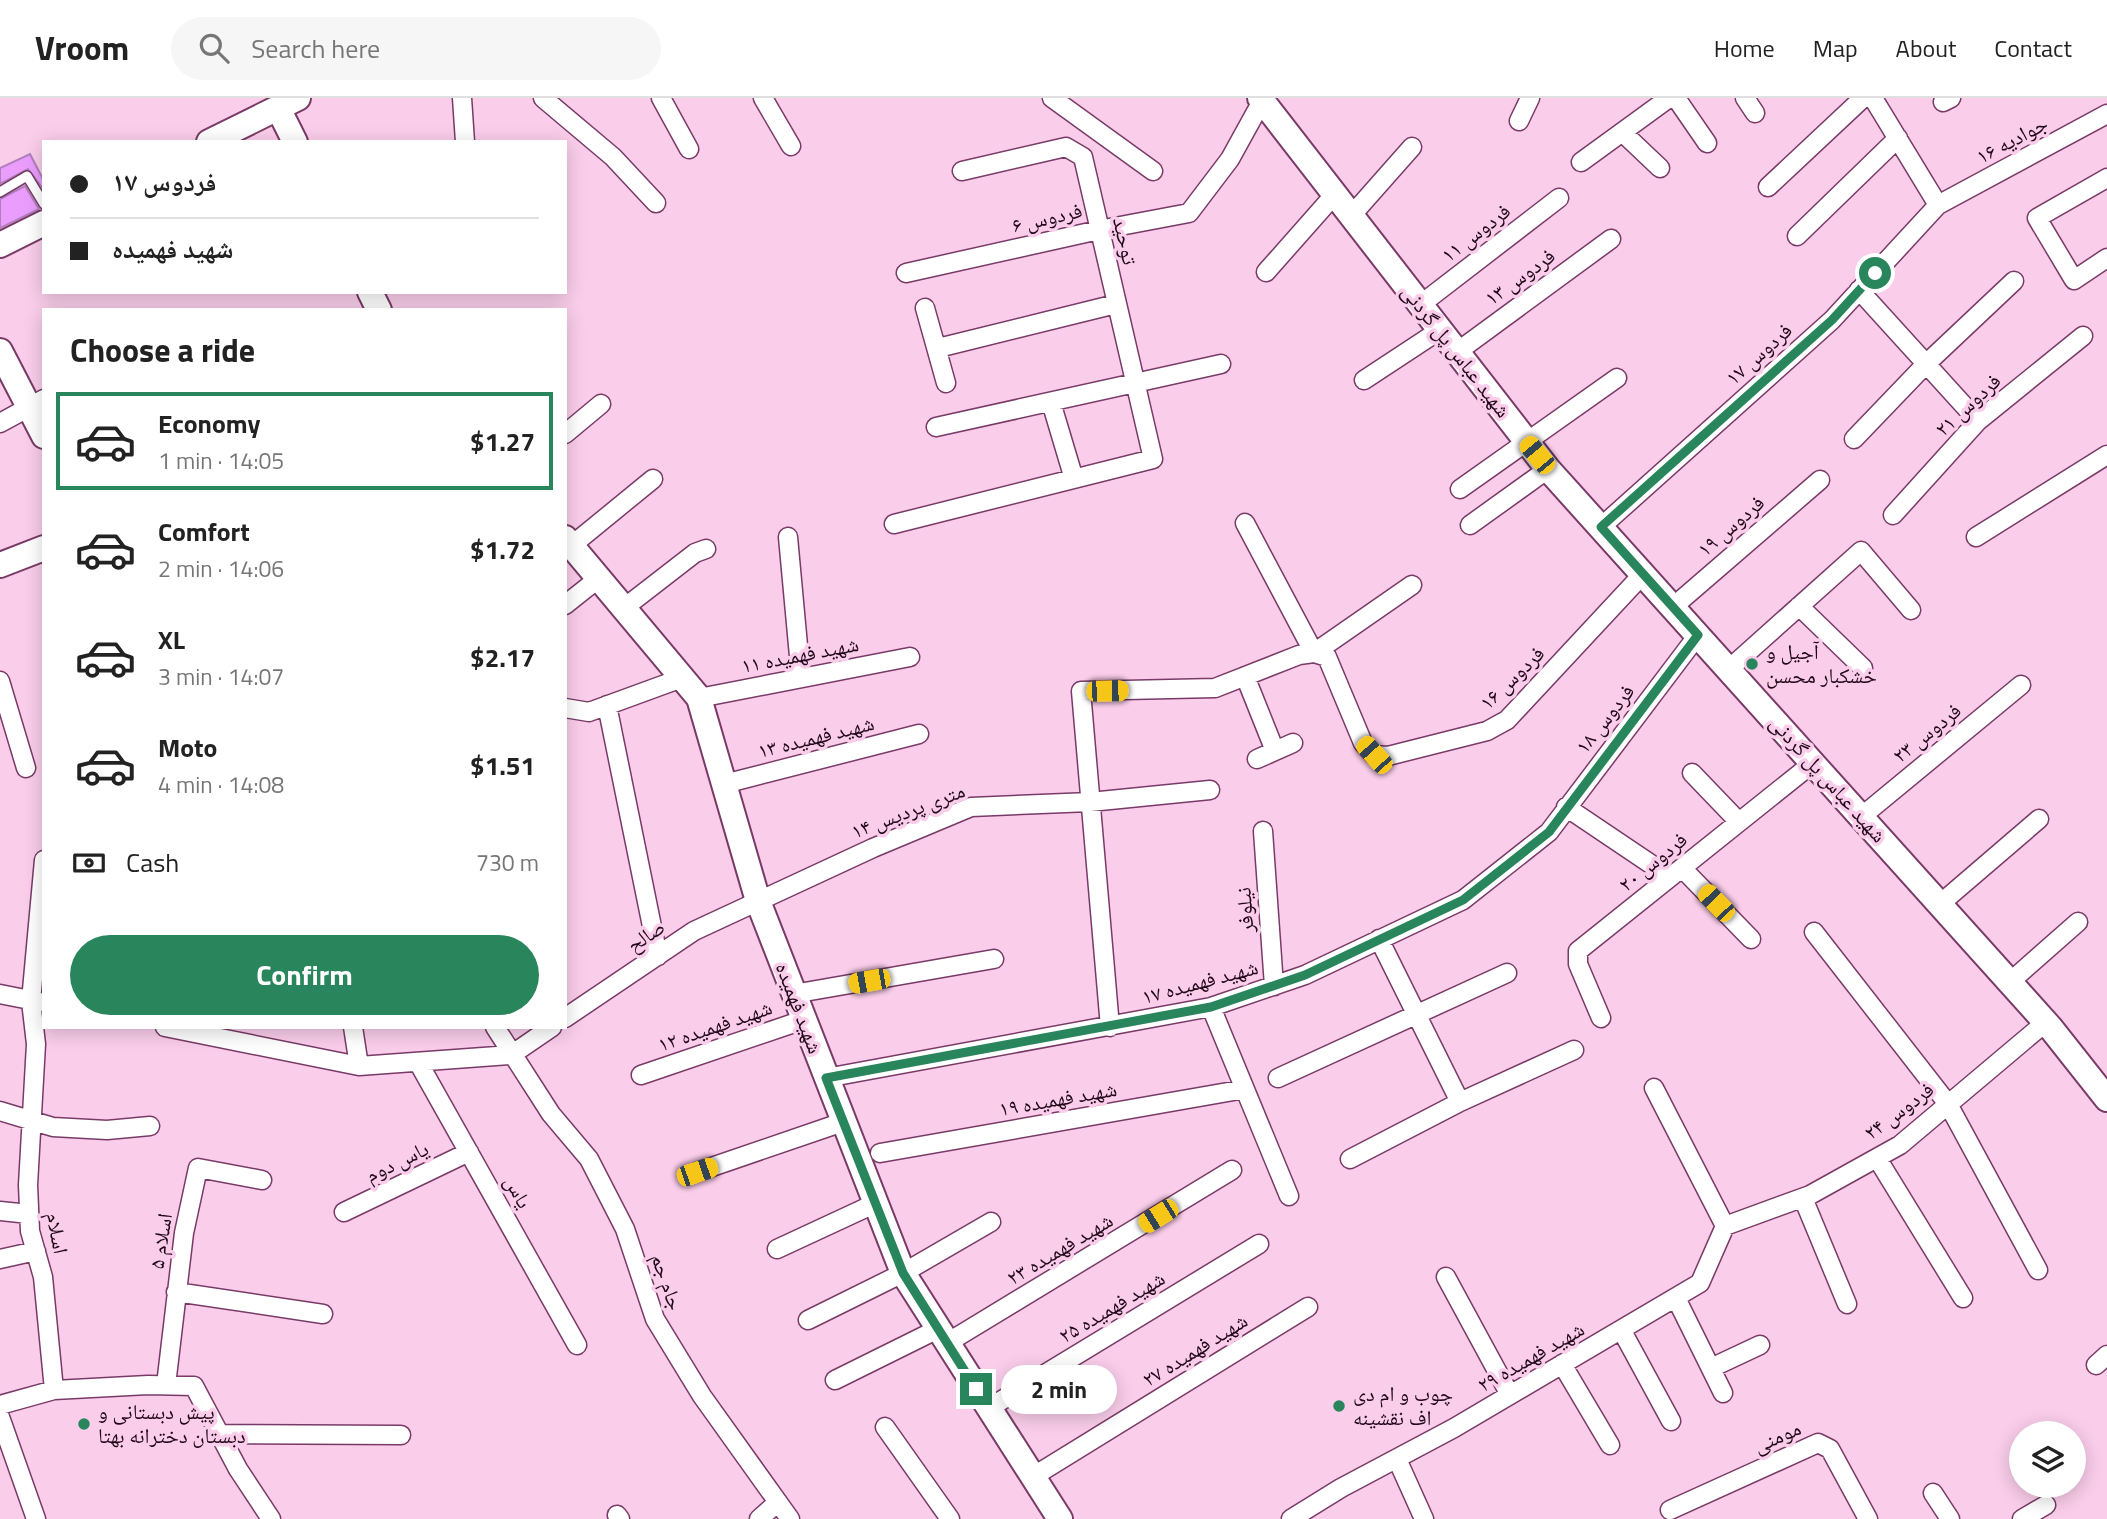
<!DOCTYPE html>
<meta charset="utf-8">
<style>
:root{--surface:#fff;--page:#f6f6f6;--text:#222;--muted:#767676;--line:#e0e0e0;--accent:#29855b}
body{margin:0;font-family:"Titillium Web","Noto Naskh Arabic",sans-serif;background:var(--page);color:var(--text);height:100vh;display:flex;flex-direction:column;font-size:26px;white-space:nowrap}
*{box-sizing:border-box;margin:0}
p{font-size:23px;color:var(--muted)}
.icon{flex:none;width:38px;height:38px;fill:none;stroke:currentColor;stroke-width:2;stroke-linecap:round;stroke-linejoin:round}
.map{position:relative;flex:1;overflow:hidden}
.drawer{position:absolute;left:42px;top:210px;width:525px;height:721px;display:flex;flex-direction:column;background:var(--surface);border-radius:0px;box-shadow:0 4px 18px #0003}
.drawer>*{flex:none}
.hud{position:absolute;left:42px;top:42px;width:525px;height:154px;border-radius:0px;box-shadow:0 4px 18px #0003;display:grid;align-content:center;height:154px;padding:0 28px;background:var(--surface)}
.buttons{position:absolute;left:2009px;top:1323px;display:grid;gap:14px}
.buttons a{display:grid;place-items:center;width:77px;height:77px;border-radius:50%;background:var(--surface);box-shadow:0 4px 18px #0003;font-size:35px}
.end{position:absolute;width:32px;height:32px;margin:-16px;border:9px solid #29855b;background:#fff;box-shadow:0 0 0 4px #fff}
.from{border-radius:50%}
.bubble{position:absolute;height:49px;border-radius:24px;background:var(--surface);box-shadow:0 4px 18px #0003;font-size:23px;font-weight:700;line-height:49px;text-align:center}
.car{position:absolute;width:21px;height:42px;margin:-21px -10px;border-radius:9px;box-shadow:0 0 5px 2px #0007;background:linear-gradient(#f5c518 24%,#345 0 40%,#f5c518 0 76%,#345 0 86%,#f5c518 0)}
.hud b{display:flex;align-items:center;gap:24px;height:66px;font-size:26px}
.hud b+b{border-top:2px solid var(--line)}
.hud i{width:18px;height:18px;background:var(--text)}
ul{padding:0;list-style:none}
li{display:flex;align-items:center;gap:21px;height:98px;margin:0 14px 10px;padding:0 14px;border:4px solid transparent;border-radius:0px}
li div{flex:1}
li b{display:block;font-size:26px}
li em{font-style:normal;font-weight:700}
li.on{border-color:var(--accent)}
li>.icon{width:63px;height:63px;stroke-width:1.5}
h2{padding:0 28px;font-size:32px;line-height:84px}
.pay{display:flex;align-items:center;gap:18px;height:77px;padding:0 28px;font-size:26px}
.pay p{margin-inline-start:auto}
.primary-button{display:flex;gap:14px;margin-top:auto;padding:14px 28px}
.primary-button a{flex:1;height:80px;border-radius:42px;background:var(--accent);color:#fff;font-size:28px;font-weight:700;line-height:80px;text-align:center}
header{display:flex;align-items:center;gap:42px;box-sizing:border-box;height:98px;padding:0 35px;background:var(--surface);border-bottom:2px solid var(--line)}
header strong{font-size:33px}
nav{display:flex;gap:38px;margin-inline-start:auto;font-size:24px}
.search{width:490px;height:63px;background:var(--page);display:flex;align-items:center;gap:18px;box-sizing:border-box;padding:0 24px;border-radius:38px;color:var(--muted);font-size:26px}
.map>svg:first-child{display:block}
</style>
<header>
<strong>Vroom</strong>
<div class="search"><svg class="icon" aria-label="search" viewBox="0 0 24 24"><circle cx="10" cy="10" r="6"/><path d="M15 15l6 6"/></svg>Search here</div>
<nav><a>Home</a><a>Map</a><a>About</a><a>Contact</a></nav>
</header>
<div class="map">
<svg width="2107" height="1421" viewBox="0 0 2107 1421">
<rect width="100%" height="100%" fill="#facdea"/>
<path fill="#ea9dfd" stroke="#b17fbe" stroke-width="2" d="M30 56 44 83V92L28 71 0 86V70Z
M25 88 39 111 0 130V101Z"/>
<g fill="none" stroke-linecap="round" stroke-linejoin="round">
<g stroke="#793a67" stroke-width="12">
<path id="lane" d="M0 94 27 78 44 106"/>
</g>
<g stroke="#793a67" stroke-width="21">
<path id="street" d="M462 0 465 44
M543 0 613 59 656 105
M661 0 689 51
M763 0 791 48
M1052 0 1153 73
M1676 0 1707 45
M1745 0 1755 15
M1873 0 1938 107
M1943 4 1951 0
M1519 23 1530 0
M1622 34 1660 70
M1581 64 1669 0
M2107 80 2037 120 2074 182 2107 160
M1768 89 1863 0
M1351 118 1412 49
M1797 138 1898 40
M1266 174 1335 96
M906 175 1099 132 1189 115 1230 61 1262 3
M1859 192 1978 323
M1420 207 1559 100
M925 210 946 285
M938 250 1116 206
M1457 254 1611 141
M1364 282 1440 232
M1051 304 1074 381
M0 325 44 301
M936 329 1221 266
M565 336 601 306
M1854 341 1926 266 2014 183
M1460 391 1617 280
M1893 417 1978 323 2083 238
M1245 425 1314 555
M894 426 1153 361 1083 59 1066 49 962 73
M1470 427 1548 371
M1601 429 1832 222 1938 107 2107 16
M788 439 801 580
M1976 439 2107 357
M571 448 653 381
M565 507 599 480
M1799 508 1863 570
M1673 509 1820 382
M624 510 695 455 706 451
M1314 555 1327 559 1363 645 1374 657 1388 658 1487 633 1507 622 1643 476
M1729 571 1861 453 1911 512
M1245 578 1275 653
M0 583 26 670
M699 600 910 559
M607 607 658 858
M565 610 589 614 682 580
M1257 661 1293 645
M1692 675 1739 724
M724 686 919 636
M1566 709 1670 779
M1861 719 2021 587
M1263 733 1274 888
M44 762 31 903 36 946 28 1087 30 1133 43 1179 54 1292
M1682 770 1751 841
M1940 806 2039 721
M1814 834 1948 1006 2038 1172
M2010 884 2078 824
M0 896 40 904
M793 896 994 861
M1211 909 1289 1098
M565 920 694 833 873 750 971 709 1090 704 1210 692
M1601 920 1578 866V853L1813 665
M165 929 359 968 511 957 552 929
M353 929 359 968
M495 929 551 1016 589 1061 625 1131 655 1221 702 1298 790 1421
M1110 929 1081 593 1215 590 1299 557 1314 555 1412 487
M418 964 577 1247
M641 977 803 922
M826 980 1211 909 1305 877 1463 802 1549 734 1698 537
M1278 980 1507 875
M1654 990 1725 1128
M1460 1004 1574 952
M0 1013 53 1029 107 1032 150 1028
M880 1055 1245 991
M1877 1060 1963 1200
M1350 1061 1460 1004 1379 841
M697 1074 843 1024
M1803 1100 1847 1206
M0 1113 29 1116
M344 1114 469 1054
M1725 1128 1810 1097 1900 1047 2046 924
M777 1151 874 1106
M0 1161 36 1153
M1446 1179 1510 1297
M176 1194 323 1216
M1676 1200 1723 1295
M808 1222 903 1175 991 1124
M1622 1233 1671 1323
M947 1245 1232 1072
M1562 1266 1610 1347
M2096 1267 2107 1257
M1711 1270 1760 1247
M835 1282 938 1231
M166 1287 184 1135 198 1070 262 1082
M0 1307 54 1292 148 1287 194 1288 238 1371 271 1421
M989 1310 1259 1146
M0 1319 36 1421
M885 1329 950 1421
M220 1336 401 1337
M1397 1361 1424 1421
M1034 1378 1308 1209
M1933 1395 1950 1421
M1670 1412 1818 1345 1830 1351 1868 1421
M617 1417 620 1421
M759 1421 778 1404
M1291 1421 1341 1390 1454 1330 1700 1185 1725 1128
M2022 1421 2046 1407"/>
</g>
<g stroke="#793a67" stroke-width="28">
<path id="secondary" d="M1260 0 1548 371 2050 929 2107 1001
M278 10 295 44
M209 44 298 0
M0 147 44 125
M370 194 379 212
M0 253 44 338
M565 440 699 600 758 803 903 1175 1060 1421
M0 467 44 450"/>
</g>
<use href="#lane" stroke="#fff" stroke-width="9"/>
<use href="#street" stroke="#fff" stroke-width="18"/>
<use href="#secondary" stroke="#fff" stroke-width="24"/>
</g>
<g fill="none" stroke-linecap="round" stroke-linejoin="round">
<path stroke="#29855b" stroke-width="9" d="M976 1291 903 1175 826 980 1211 909 1305 877 1463 802 1549 734 1698 537 1601 429 1832 222 1875 175"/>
</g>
<g fill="#29855b" stroke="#facdea" stroke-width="2.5">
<circle cx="1752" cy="566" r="7"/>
<circle cx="1339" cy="1308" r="7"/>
<circle cx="84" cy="1326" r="7"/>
</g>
<g text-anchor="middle" stroke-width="7" stroke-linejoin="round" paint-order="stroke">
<g font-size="21" fill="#200719" stroke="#facdea">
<text transform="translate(2012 42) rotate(-28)" y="7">جوادیه ۱۶</text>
<text transform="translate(1047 120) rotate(-13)" y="7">فردوس ۶</text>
<text transform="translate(1476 135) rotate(-38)" y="7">فردوس ۱۱</text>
<text transform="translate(1125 143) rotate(77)" y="7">توحید</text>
<text transform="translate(1520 179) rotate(-36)" y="7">فردوس ۱۳</text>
<text transform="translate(1456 253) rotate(52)" y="7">شهید عباس پل گردنی</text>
<text transform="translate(1759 256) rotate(-42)" y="7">فردوس ۱۷</text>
<text transform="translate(1968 307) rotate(-43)" y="7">فردوس ۲۱</text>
<text transform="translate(1731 428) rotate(-41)" y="7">فردوس ۱۹</text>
<text transform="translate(800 557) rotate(-11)" y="7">شهید فهمیده ۱۱</text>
<text transform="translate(1512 580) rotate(-44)" y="7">فردوس ۱۶</text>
<text transform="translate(1605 621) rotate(-52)" y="7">فردوس ۱۸</text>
<text transform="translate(1927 635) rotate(-39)" y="7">فردوس ۲۳</text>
<text transform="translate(816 639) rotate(-14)" y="7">شهید فهمیده ۱۳</text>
<text transform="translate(1828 681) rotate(48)" y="7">شهید عباس پل گردنی</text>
<text transform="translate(908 713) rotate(-21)" y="7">۱۴ متری پردیس</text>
<text transform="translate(1653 764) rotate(-39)" y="7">فردوس ۲۰</text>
<text transform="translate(1245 812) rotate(-94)" y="7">نیلوفر</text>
<text transform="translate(646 838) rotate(-34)" y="7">صالح</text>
<text transform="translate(1200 884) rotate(-15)" y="7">شهید فهمیده ۱۷</text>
<text transform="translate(799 910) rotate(69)" y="7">شهید فهمیده</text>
<text transform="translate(715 928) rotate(-19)" y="7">شهید فهمیده ۱۲</text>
<text transform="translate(1058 1001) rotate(-10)" y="7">شهید فهمیده ۱۹</text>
<text transform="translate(1899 1013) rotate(-37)" y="7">فردوس ۲۴</text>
<text transform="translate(397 1064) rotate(-26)" y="7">یاس دوم</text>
<text transform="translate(518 1094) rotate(61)" y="7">یاس</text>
<text transform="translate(57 1135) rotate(79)" y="7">اسلام</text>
<text transform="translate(161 1143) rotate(-81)" y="7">اسلام ۵</text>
<text transform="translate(1060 1151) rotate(-31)" y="7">شهید فهمیده ۲۳</text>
<text transform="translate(667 1184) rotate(71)" y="7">جام جم</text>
<text transform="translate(1112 1209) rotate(-31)" y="7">شهید فهمیده ۲۵</text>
<text transform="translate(1195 1252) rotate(-32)" y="7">شهید فهمیده ۲۷</text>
<text transform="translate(1531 1259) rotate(-30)" y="7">شهید فهمیده ۲۹</text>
<text transform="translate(1777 1339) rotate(-24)" y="7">مومنی</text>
</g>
<g font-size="21" fill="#200719" stroke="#facdea" text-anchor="start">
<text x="1766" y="561">آجیل و<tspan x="1766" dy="24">خشکبار محسن</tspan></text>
<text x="1353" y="1303">چوب و ام دی<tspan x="1353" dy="24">اف نقشینه</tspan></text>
<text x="98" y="1321">پیش دبستانی و<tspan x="98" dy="24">دبستان دخترانه بهتا</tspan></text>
</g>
</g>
</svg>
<div class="buttons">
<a><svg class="icon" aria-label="layers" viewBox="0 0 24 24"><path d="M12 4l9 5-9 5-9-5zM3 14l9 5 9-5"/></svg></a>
</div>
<i class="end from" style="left:1875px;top:175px"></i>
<i class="end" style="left:976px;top:1291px"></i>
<div class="bubble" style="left:1001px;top:1267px;width:116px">2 min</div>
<i class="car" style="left:1537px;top:357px;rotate:320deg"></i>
<i class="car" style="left:1107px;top:593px;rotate:89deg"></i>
<i class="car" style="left:1374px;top:657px;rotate:318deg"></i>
<i class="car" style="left:1716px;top:805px;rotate:316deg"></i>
<i class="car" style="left:869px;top:883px;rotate:260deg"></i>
<i class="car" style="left:697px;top:1074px;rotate:71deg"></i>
<i class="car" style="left:1158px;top:1118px;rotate:238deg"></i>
<div class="hud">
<b><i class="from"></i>فردوس ۱۷</b>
<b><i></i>شهید فهمیده</b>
</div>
<section class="drawer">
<h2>Choose a ride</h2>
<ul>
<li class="on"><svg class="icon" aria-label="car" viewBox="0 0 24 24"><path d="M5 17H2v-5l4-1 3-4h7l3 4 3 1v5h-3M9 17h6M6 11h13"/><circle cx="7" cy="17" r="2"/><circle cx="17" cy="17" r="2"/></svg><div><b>Economy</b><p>1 min · 14:05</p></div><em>$1.27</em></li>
<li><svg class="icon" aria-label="car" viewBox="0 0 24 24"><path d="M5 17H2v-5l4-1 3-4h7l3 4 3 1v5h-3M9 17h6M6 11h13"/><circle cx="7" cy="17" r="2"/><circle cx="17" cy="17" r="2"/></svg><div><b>Comfort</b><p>2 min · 14:06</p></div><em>$1.72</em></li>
<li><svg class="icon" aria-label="car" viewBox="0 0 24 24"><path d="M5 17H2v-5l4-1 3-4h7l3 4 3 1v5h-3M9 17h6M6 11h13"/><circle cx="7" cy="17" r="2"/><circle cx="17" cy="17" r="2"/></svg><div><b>XL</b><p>3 min · 14:07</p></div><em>$2.17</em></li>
<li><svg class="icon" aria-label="car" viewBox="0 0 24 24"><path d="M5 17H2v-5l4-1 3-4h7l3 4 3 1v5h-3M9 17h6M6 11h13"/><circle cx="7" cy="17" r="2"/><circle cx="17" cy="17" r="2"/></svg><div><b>Moto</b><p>4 min · 14:08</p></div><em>$1.51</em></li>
</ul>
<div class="pay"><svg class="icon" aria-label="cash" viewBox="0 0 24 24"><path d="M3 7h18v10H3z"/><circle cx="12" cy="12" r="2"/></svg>Cash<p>730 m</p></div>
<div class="primary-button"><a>Confirm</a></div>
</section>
</div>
